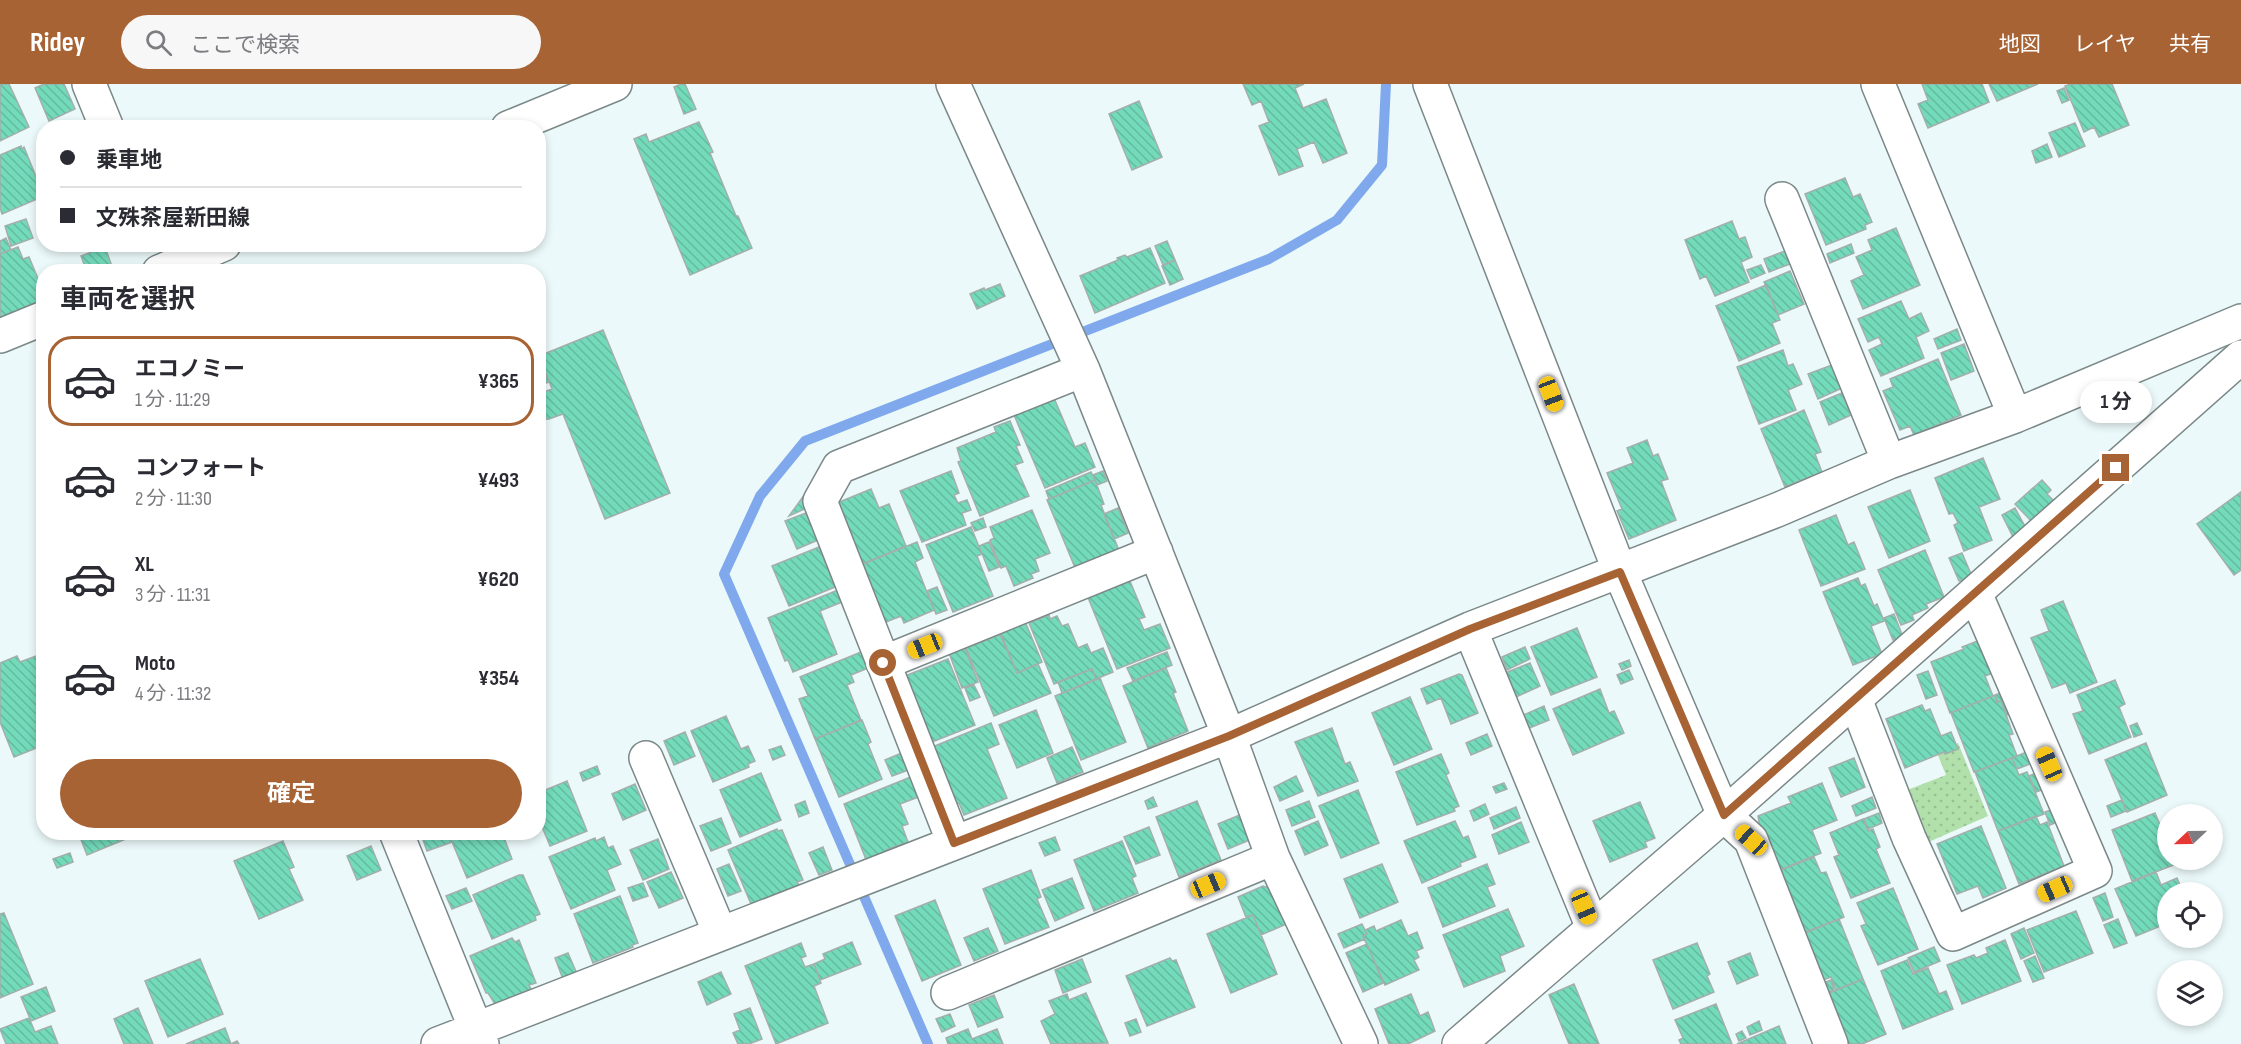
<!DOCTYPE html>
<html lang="ja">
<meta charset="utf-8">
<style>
:root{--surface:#fff;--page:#f7f7f7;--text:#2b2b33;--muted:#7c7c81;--line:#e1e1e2;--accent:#a76333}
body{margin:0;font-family:"Sofia Sans Condensed","Noto Sans JP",sans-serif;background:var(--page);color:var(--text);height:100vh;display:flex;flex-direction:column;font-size:22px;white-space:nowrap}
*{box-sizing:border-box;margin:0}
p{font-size:20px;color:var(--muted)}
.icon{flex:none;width:33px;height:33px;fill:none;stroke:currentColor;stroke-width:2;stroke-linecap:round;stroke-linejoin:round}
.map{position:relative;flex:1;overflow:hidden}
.drawer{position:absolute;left:36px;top:180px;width:510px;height:576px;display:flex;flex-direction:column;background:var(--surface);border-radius:24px;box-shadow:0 3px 9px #0003}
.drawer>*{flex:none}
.top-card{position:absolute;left:36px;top:36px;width:510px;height:132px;border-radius:24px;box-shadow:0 3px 9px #0003;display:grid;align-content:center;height:132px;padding:0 24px;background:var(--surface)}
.needle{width:39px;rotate:248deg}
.fabs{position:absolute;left:2157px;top:720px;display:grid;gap:12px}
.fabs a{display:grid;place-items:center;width:66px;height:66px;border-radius:50%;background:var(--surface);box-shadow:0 3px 9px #0003;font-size:30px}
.end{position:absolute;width:27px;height:27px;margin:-14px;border:8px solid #a76333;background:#fff;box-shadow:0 0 0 3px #fff}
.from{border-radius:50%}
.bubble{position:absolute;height:42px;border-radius:21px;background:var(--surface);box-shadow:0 3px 9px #0003;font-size:20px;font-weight:700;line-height:42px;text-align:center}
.car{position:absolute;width:18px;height:36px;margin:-18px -9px;border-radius:8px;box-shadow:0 0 4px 2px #0007;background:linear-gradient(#f5c518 24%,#345 0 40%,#f5c518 0 76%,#345 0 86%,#f5c518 0)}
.top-card b{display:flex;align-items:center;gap:21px;height:57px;font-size:22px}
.top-card b+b{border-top:2px solid var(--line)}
.top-card i{width:15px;height:15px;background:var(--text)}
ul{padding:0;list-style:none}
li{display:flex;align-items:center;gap:18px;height:90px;margin:0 12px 9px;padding:0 12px;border:3px solid transparent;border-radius:24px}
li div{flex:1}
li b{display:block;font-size:22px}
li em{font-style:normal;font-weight:700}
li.on{border-color:var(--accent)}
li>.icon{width:54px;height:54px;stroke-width:1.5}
h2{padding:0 24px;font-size:27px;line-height:72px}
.cta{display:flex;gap:12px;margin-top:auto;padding:12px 24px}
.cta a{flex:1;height:69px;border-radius:36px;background:var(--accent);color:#fff;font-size:24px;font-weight:700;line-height:69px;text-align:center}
header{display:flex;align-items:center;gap:36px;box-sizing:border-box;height:84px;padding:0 30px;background:var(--accent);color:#fff}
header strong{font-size:28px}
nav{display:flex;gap:33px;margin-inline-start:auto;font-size:21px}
.search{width:420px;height:54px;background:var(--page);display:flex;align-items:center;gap:15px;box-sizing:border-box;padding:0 21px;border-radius:33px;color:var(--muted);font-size:22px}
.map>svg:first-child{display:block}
</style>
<header>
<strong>Ridey</strong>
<div class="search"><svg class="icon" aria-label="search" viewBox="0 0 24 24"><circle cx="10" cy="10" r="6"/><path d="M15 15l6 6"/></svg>ここで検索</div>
<nav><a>地図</a><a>レイヤ</a><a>共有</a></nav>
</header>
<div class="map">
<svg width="2241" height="960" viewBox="0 0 2241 960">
<defs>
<pattern id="park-dots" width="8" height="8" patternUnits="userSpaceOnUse" patternTransform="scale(1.5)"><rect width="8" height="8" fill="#b1e0ab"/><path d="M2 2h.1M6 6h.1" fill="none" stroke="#98c093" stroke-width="1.8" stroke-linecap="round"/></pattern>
<pattern id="building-back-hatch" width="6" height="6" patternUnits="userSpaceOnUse" patternTransform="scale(1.5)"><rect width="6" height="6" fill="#73daba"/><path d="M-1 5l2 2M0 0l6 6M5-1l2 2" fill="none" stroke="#63bba0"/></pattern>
</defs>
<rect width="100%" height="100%" fill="#ecf9fa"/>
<path fill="url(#park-dots)" d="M1958 659 1988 732 1924 760 1902 708 1946 691 1937 669Z"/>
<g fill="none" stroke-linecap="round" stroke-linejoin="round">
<path stroke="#7fa9ec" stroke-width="10" d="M928 960 724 490 760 412 805 357 1269 175 1337 136 1382 81 1386 0"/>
</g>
<path fill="url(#building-back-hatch)" stroke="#a3afab" stroke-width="1.5" d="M0 0H9L29 43 0 57Z
M44 0H64L75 25 49 37 35 4Z
M681 0H685L696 25 684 30 674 3Z
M1243 0H1304L1295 4 1303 24 1326 15 1347 69 1323 79 1314 58 1297 65 1303 82 1279 91 1259 42 1269 38 1261 17 1252 21Z
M1922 0H1982L1989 18 1928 44 1918 20 1928 16Z
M1989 0H2038L1997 17Z
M2071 0H2112L2129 41 2099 53 2094 43 2084 48 2065 2Z
M2064 4 2069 16 2062 19 2057 7Z
M1139 17 1162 73 1132 86 1109 30Z
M699 38 713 68 710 69 736 132H738L752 164 690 191 634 55 646 50 649 58Z
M2075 39 2085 62 2059 73 2049 49Z
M2047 60 2052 73 2036 79 2032 67Z
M21 62 22 65 24 63 44 112 2 130 0 124V71Z
M1845 94 1853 113 1860 110 1872 138 1865 141 1866 145 1826 161 1805 110Z
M26 135 33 154 11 162 5 142Z
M1732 137 1739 155 1745 153 1752 173 1741 178 1749 198 1715 212 1706 192 1700 195 1685 156Z
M1896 144 1920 201 1863 225 1851 197 1864 191 1856 173 1872 166 1868 156Z
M6 154 11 166 0 170V157Z
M1167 157 1175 176 1163 181 1155 162Z
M1851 160 1854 169 1830 179 1827 170Z
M18 163 23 175 29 173 44 209V217L0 236V170Z
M105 163 113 185 106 188H87L81 172Z
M1150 164 1165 199 1095 229 1080 192 1118 176 1117 174 1125 171 1127 173Z
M1785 167 1790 180 1769 188 1764 175Z
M1175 176 1183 195 1170 201 1162 182Z
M1761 181 1765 189 1751 195 1747 186Z
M1790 187 1804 220 1778 231 1764 198Z
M1000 200 1005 212 977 225 970 210 984 204 985 206Z
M1766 201 1780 236 1772 239 1780 259 1739 277 1716 222Z
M1901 217 1909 235 1921 229 1929 247 1916 253 1924 274 1881 292 1869 266 1882 260 1879 253 1868 258 1858 235Z
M1957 245 1961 256 1938 265 1934 255Z
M603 246 670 409 605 435 563 330 549 335 538 336V310L552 305 539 272Z
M1964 260 1974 287 1951 296 1941 269Z
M1783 266 1788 282 1793 280 1802 300 1788 306 1796 326 1759 340 1737 283Z
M538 274 549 298 538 302Z
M1938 275 1961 331 1914 351 1910 342 1900 346 1883 307 1893 303 1890 295Z
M1832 281 1842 304 1818 315 1808 290Z
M1842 309 1851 331 1829 341 1820 318Z
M1054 314 1075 363 1085 359 1095 383 1045 404 1014 331Z
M1804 326 1821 368 1815 370 1822 388 1785 403 1761 345Z
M1010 337 1020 361 1016 362 1023 378 1015 381 1029 412 980 432 958 378 961 377 957 364 996 348 994 343Z
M1647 356 1653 372 1658 370 1668 395 1661 397 1676 436 1629 455 1617 427 1622 425 1607 389 1633 379 1627 364Z
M1983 374 2000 415 1979 423 1992 456 1964 467 1954 441 1958 439 1953 429 1949 430 1935 394Z
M951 387 959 409 954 411 958 419 967 416 971 426 962 429 966 441 922 458 900 407Z
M1103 387 1107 397 1097 401 1093 391Z
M1091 388 1095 396 1049 415 1046 407Z
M1095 396 1104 420 1101 421 1120 469 1076 486 1047 416Z
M2042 396 2051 406 2047 410 2055 418 2033 439 2015 420Z
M871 405 879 424 889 420 906 462 862 480 837 419Z
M1910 406 1930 457 1889 474 1868 423Z
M2241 408V486L2234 491 2197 440Z
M805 410 809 423 789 432Z
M1118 424 1128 449 1114 455 1104 430Z
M2015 424 2027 446 2013 453 2002 431Z
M1032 426 1050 469 1035 475 1039 487 1031 490 1033 494 1014 502 1006 482 1001 484 990 456 994 454 990 443Z
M806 429 818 456 797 465 785 437Z
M1836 431 1848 461 1854 458 1865 485 1821 502 1799 446Z
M983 434 986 443 975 447 971 439Z
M971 443 982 470 977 472 993 512 953 528 926 461Z
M917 458 923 474 915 478 934 526 904 539 901 532 881 540 858 482Z
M989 458 999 483 989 487 979 462Z
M819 463 835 503 789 522 772 482Z
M1925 466 1944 513 1926 520 1928 524 1912 531 1914 536 1901 541 1878 486Z
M1962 469 1972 492 1959 497 1949 474Z
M1127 490 1145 533 1139 535 1144 546 1160 540 1170 564 1117 585 1087 511Z
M1858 494 1861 502 1865 500 1874 522 1877 520 1884 537 1871 542 1882 570 1853 581 1823 508Z
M937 503 947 526 936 530 927 507Z
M838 506 842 518 820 527 837 570 793 588 788 576 785 577 768 534Z
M2063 517 2097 598 2070 609 2066 599 2052 604 2031 554 2049 547 2041 526Z
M1894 530 1903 553 1893 556 1884 534Z
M1049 531 1050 535 1057 532 1062 542 1068 540 1078 564 1087 560 1091 569 1103 564 1113 588 1096 595 1092 585 1054 600 1029 539Z
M1024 535 1042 578 1017 589 998 546Z
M1577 544 1597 593 1551 611 1531 563Z
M1001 550 1017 589 1038 580 1051 609 994 632 966 564Z
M1980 556 1993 589 1985 592 1993 612 1950 629 1931 578 1964 565 1962 563Z
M964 562 978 598 962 604 949 569Z
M1525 563 1530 575 1507 586 1502 573Z
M861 568 868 584 851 591 854 598 847 601 861 636 815 655 799 615 808 612 800 593Z
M1167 568 1172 581 1133 597 1127 584Z
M44 569V661L14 673 0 638V579L17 572 20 578Z
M948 575 975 641 932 658 905 592Z
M1629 576 1631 582 1622 586 1619 580Z
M1530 579 1540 602 1516 613 1505 589Z
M1166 584 1176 608 1173 609 1188 647 1148 664 1123 602Z
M1092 585 1096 595 1062 609 1058 598Z
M1629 586 1633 595 1621 600 1617 591Z
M1928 587 1937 611 1926 615 1917 591Z
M1459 590 1462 591 1478 629 1451 640 1441 614 1427 620 1421 605Z
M1100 594 1126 658 1081 676 1055 612Z
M2115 596 2125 620 2119 623 2131 653 2089 670 2073 630 2083 627 2077 611Z
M974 601 980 613 970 617 965 604Z
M1600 605 1609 629 1614 627 1624 649 1573 671 1553 625Z
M2009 606 2018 627 2007 631 2001 617 1998 618 1995 611Z
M1995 611 1997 618 2001 617 2013 650 2009 651 2017 672 1974 688 1951 629Z
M1410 613 1432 665 1394 681 1372 629Z
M1922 621 1925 627 1930 625 1941 652 1951 648 1958 665 1945 670 1944 668 1905 684 1886 635Z
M1544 622 1549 636 1527 645 1521 632Z
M1036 626 1053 669 1017 684 999 641Z
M726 632 741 665 748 662 755 677 748 680 749 683 713 698 691 647Z
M862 636 871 658 868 660 882 695 839 713 815 655Z
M991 639 999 660 987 665 1007 714 964 731 959 719 954 721 930 664Z
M2137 639 2142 650 2134 653 2130 642Z
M1332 644 1345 680 1350 678 1358 697 1318 712 1295 658Z
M685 648 695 672 674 681 664 657Z
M1487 650 1492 662 1471 671 1466 659Z
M2146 659 2167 711 2127 728 2105 676Z
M781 662 785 671 773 676 769 666Z
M1072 663 1083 688 1057 699 1047 674Z
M2034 665 2038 677 2017 685 2012 674Z
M904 668 911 685 892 692 885 676Z
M1441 670 1449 689 1446 691 1459 722 1454 724 1455 727 1417 741 1396 688Z
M1854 674 1865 703 1841 713 1829 684Z
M2012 674 2019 691 2027 688 2044 730 1998 747 1975 688Z
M597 682 600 690 583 697 580 689Z
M2041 687 2047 704 2036 708 2029 692Z
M761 689 781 736 740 753 720 706Z
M913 692 921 712 900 720 908 740 902 742 908 758 886 766 887 770 867 778 844 720Z
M1296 692 1303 707 1280 717 1274 703Z
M567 697 587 747 550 762 538 733V709Z
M1504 699 1507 705 1496 709 1493 703Z
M1822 699 1837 736 1812 746 1821 769 1768 791 1758 732 1791 719 1788 713Z
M635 700 646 726 623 736 612 710Z
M1358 706 1379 759 1341 774 1319 722Z
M1153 713 1157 722 1148 725 1145 717Z
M1872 713 1876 724 1856 732 1852 722Z
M2122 716 2126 727 2111 733 2107 722Z
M805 717 809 729 799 733 795 721Z
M1197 717 1221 776 1179 793 1156 733Z
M1309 717 1315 733 1292 742 1286 726Z
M1640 718 1655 754 1645 758 1647 763 1610 778 1593 737Z
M1485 720 1489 730 1474 737 1470 727Z
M1516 723 1520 734 1494 745 1490 734Z
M2057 724 2062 736 2050 741 2045 728Z
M1879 729 1882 739 1868 745 1864 735Z
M2155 729 2168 759V776H2174L2176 780 2132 797 2112 746Z
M1242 730 1252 755 1228 765 1218 740Z
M2036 732 2040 741 2047 738 2064 782 2019 800 1998 747Z
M721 734 731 759 711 767 700 742Z
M1863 735 1868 747 1873 745 1880 763 1876 765 1890 799 1851 814 1834 773 1839 771 1830 749Z
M1318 737 1328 761 1305 771 1295 747Z
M1455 737 1463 754 1468 752 1476 773 1460 779 1461 782 1422 799 1404 757Z
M1521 738 1529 758 1499 770 1492 751Z
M1981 742 2006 804 1983 814 1978 802 1957 810 1937 760Z
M1149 743 1160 771 1136 780 1124 753Z
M777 745 778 747 782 746 803 796 797 798 799 801 751 820 728 766Z
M78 748H132L133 752 87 771Z
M440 748H448L452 758 427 767 423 756Z
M448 748H502L512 775 467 794Z
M604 753 608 764 613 762 621 780 607 786 615 806 571 825 549 773 595 754 596 757Z
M1055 753 1060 766 1045 772 1039 759Z
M658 755 669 785 643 796 630 766Z
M283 757 294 783 289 785 303 816 259 835 234 777Z
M1122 757 1136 792 1132 794 1138 809 1094 827 1074 776Z
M371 762 381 786 357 796 347 772Z
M823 763 832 786 819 791 809 769Z
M70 769 73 778 57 784 53 775Z
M1814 773 1821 789 1826 788 1844 833 1800 851 1771 790Z
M729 780 741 807 728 812 717 785Z
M1382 780 1398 818 1360 834 1344 795Z
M1487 780 1495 800 1487 803 1495 822 1443 843 1428 804Z
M1031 786 1041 813 1037 815 1049 843 1005 860 983 805Z
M671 788 683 814 659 824 647 798Z
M2156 788 2161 801 2177 794 2183 808H2168V839L2136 852 2115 805Z
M519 791H523L540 830 535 832 536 836 492 855 473 811Z
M1072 794 1084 824 1055 837 1042 806Z
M643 799 648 812 633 817 628 804Z
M1263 802 1269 804 1289 839 1261 851 1253 831 1246 833 1238 813Z
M466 804 472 817 452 825 446 812Z
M1893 804 1918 865 1878 881 1861 842 1866 840 1857 819Z
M2105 809 2113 833 2103 837 2093 814Z
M620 812 638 859 632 861 633 863 593 879 574 830Z
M935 816 961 881 922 897 895 832Z
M1508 825 1524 862 1500 872 1505 887 1464 903 1443 851Z
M2076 827 2093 869 2044 888 2027 846Z
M4 829 33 900 0 914V830Z
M1253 831 1277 890 1231 909 1207 850Z
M1839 835 1863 895 1836 906 1831 893 1818 898 1793 853Z
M2118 835 2127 859 2114 864 2104 841Z
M1401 836 1408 852 1417 848 1423 864 1416 867 1419 873 1414 876 1419 886 1385 901 1363 852 1367 850 1365 846 1374 842 1376 847Z
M1362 840 1367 850 1363 852 1365 855 1344 864 1338 850Z
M988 844 998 867 974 877 964 854Z
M2024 844 2034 869 2021 875 2011 850Z
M512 854 515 858 519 856 536 899 529 901 531 905 495 920 488 909H486L470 872Z
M2005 856 2021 897 1962 920 1947 881 1974 871 1976 874 1988 869 1986 864Z
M852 858 861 880 820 896 814 880 825 875 823 870Z
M801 859 806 872 801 874 805 883 814 880 821 899 814 902 828 939 776 960 745 882Z
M1697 859 1710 890 1707 892 1714 908 1673 925 1653 876Z
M1367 860 1383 899 1363 908 1346 869Z
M1934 863 1940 877 1914 888 1908 874Z
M568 869 578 892 564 898 555 874Z
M1750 869 1758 891 1737 900 1728 878Z
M2035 872 2044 894 2033 898 2024 877Z
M1170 874 1172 877 1176 876 1195 923 1147 942 1126 892Z
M200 875 223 930 168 953 145 897Z
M1082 875 1091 898 1063 909 1055 886Z
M1907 876 1913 890 1928 884 1939 910 1946 907 1953 925 1903 945 1881 887Z
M721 888 731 910 707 921 698 898Z
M1863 895 1886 950 1862 960H1839L1820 913Z
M1831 896 1834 906 1817 913 1813 903Z
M1574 900 1599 960H1569L1549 911Z
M46 903 55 927 31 937 21 913Z
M1086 909 1108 959 1051 960 1041 937 1055 930 1049 917 1067 910 1069 916Z
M1411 910 1420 932 1428 928 1435 947 1408 960H1389L1375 925Z
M994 911 1003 933 978 943 969 921Z
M1716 920 1732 960H1681L1679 956 1683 954 1675 936Z
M138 924 153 960H124L114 935Z
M750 924 762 955 749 960H738L733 949 740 946 734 930Z
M950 930 955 942 942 948 936 935Z
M29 934 35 948 51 942 58 960H6L0 945Z
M1136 935 1141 948 1130 952 1125 939Z
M1759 937 1762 946 1750 951 1747 943Z
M1779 942 1786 960H1737Z
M225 944 231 960 237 957 239 960H186Z
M968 945 972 955 997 945 1003 960H948L946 954Z
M1742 947 1746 954 1739 957 1736 950Z"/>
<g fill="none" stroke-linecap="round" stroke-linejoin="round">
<g stroke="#7b8888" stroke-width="36">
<path id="minor" d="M89 0 107 44
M953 0 1083 286 1229 652 1273 774 1361 960
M1430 0 1620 488 1724 731 1751 756 1831 960
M1878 0 2015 332
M508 44 615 0
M1782 115 1889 378
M159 188 224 160
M0 252 44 234
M1470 545 1593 844
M883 579 1156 468
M1855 615 1909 754 1953 850 2095 787 1975 509
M646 674 720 849
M396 748 482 960
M954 759 820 417 839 383 1083 286
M948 909 1273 774
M438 960 1229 652 1470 545 1777 426 1889 378 2015 332 2241 237"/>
</g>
<g stroke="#7b8888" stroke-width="36">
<path id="secondary" d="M1459 960 1724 731 2241 273"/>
</g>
<use href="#minor" stroke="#fff" stroke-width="33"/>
<use href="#secondary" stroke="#fff" stroke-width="33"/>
</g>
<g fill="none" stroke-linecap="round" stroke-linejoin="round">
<path stroke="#a76333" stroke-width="8" d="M883 579 954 759 1229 652 1470 545 1620 488 1724 731 2116 384"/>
</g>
</svg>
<div class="fabs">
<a><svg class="needle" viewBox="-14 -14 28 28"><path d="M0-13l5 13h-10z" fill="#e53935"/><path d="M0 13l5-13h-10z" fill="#7c7c81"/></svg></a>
<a><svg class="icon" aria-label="locate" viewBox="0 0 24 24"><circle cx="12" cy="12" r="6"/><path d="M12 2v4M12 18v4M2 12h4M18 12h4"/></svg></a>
<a><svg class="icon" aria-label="layers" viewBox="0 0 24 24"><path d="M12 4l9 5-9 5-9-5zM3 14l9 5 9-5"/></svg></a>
</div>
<i class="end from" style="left:883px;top:579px"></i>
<i class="end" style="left:2116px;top:384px"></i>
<div class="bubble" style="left:2080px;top:297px;width:72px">1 分</div>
<i class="car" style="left:1551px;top:310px;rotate:159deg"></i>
<i class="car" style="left:925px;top:562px;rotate:248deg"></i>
<i class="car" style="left:2049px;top:680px;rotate:336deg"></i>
<i class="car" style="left:1751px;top:756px;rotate:312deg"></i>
<i class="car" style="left:1208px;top:801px;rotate:67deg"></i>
<i class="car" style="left:2055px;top:805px;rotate:246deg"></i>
<i class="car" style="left:1584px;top:823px;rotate:157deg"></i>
<div class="top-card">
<b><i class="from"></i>乗車地</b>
<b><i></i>文殊茶屋新田線</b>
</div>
<section class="drawer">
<h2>車両を選択</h2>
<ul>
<li class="on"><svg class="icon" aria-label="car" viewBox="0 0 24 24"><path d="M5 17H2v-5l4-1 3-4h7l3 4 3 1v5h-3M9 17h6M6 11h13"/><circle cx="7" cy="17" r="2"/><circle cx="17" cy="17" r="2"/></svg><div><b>エコノミー</b><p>1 分 · 11:29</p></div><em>¥365</em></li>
<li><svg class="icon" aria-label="car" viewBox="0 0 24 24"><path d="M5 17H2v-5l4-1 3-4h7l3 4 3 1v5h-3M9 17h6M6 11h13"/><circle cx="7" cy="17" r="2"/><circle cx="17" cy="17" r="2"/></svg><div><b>コンフォート</b><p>2 分 · 11:30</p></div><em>¥493</em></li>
<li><svg class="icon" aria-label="car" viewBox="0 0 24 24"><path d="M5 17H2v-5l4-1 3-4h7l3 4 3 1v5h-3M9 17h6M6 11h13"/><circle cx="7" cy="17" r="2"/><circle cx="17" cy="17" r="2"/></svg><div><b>XL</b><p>3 分 · 11:31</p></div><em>¥620</em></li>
<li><svg class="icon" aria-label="car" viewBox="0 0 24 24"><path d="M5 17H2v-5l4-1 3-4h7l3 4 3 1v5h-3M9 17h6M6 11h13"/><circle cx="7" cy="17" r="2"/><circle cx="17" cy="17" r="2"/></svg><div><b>Moto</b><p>4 分 · 11:32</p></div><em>¥354</em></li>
</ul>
<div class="cta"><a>確定</a></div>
</section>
</div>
